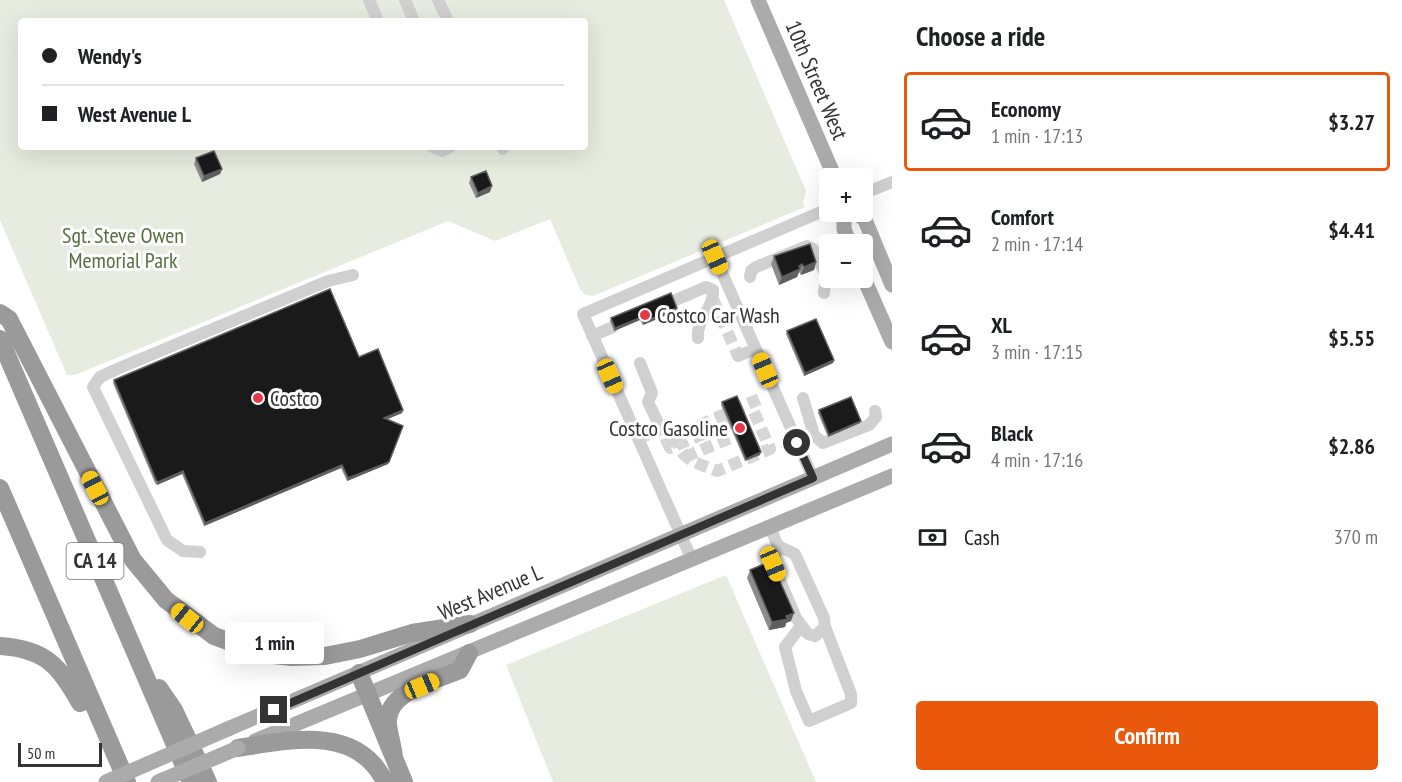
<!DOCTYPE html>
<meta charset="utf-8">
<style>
:root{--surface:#fff;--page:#f6f6f6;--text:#202124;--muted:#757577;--line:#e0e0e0;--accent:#ea580c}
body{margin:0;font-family:"PT Sans Narrow",sans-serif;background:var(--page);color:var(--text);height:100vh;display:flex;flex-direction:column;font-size:22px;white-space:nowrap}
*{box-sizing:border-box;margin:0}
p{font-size:20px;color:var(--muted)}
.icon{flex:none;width:33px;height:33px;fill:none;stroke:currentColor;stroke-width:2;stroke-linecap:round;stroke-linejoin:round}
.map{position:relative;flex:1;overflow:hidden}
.side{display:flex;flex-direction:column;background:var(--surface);width:510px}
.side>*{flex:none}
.banner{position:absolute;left:18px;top:18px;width:570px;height:132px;border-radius:6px;box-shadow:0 6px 24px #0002;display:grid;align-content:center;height:132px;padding:0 24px;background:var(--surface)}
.buttons{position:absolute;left:819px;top:168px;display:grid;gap:12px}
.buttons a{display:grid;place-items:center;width:54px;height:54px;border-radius:6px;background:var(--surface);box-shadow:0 6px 24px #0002;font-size:30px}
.scale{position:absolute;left:18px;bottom:15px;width:84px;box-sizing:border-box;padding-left:6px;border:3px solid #333;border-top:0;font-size:16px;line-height:21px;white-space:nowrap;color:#333;-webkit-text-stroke:4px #fff;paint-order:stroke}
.end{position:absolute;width:27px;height:27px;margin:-14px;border:8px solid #333;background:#fff;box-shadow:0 0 0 3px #fff}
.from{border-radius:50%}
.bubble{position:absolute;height:42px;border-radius:6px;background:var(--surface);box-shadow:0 6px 24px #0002;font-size:20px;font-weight:800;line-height:42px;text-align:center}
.car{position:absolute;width:18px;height:36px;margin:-18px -9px;border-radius:8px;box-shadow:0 0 4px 2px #0007;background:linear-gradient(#f5c518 24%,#345 0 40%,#f5c518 0 76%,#345 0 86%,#f5c518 0)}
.banner b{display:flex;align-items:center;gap:21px;height:57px;font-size:22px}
.banner b+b{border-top:2px solid var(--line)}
.banner i{width:15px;height:15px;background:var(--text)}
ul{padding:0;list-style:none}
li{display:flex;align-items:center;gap:18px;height:99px;margin:0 12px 9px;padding:0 12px;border:3px solid transparent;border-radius:6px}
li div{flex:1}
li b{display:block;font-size:22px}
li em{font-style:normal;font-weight:800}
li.active{border-color:var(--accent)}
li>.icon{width:54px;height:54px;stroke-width:1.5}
h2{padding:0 24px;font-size:27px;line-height:72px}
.pay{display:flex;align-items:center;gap:15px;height:66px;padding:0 24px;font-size:22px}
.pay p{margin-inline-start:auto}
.button{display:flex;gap:12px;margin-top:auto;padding:12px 24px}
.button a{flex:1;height:69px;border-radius:6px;background:var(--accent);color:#fff;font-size:24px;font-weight:800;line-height:69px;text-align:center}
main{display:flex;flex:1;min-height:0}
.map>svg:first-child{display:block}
</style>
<main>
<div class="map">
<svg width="892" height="782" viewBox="0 0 892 782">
<rect width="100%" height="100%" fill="#fff"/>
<path fill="#e6ecdf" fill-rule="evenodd" d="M0 0H724L806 191 803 202 805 207 593 296 585 295 580 289 550 219 495 241 448 221 75 375H67L0 220ZM21 21H585V147H21Z
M726 575 816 782H553L506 665Z"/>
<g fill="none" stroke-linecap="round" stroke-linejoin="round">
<path stroke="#d6d6d6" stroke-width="12" stroke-dasharray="12 6" stroke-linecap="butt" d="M713 299 738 356
M754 412 770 449 717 471C698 463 676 459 677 435L759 399
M637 439 661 429 670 448 743 417
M685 457 747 431"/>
<path stroke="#d0d0d0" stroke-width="12" d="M369 0 378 21
M405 0 414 21
M438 0 448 21
M433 147 442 151 450 147
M502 147 503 149
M862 194 892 182
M715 257 813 478
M750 277 751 271 756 267 807 246 813 249 826 275 824 293
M671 302 706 287 713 290C714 309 696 319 698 338
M592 336 613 327
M738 356 755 349
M640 363 652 393 648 402 661 429
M803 398 814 435 823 443 869 425 876 417 875 411
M770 527 778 546 773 564 796 618 808 634 815 636 825 627
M778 546 795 554 824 618 825 627 851 694V703L809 721 796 691 785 647 801 626
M200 552 183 551 167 540 93 387 100 377 117 369 328 281 353 275
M692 560 583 314 830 208"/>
<path stroke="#ababab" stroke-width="15" d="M758 0 835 178
M844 212V229L850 244
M855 212 865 220 892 285
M862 274 892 342
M230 728 892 444
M255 741 892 476"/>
<path stroke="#9a9a9a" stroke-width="18" d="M0 313 9 319 133 560 166 600 214 636 263 654 292 657 325 656 360 649 412 633 470 624
M0 339 191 782
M0 488 127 782
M0 646C45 649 59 665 80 703
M359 673 404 782
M159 688 174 710 208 782
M238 748C289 740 357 724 385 782
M394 757C393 746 389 735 388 724 385 691 437 680 460 670L469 653"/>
<path stroke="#ababab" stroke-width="15" d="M106 782 230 728
M158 782 238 748"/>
</g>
<path fill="#8c8c8c" d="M196 158 222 169 220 174 202 182 194 164Z
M471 177 490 192 476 198 469 183Z
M774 256 816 262 814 270 801 275 799 272 797 277 779 285 771 264Z
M677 308 676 311 643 325 640 320 614 331 610 321 611 318Z
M787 331 834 360 833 363 804 376 786 334Z
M114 380 403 410 402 413 387 419 403 426 388 464 347 481 341 468 204 526 182 474 157 485 155 483 113 383Z
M722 402 760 455 745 461 721 405Z
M819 410 861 421 860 423 828 437 818 413Z
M750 570 791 621 786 623 785 627 769 630 747 578Z"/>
<path fill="#5f5f5f" d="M222 169 220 174 202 182 204 176Z
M492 186 490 192 476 198 478 193Z
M816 262 814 270 801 275 804 267Z
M802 264 797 277 779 285 782 277Z
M677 308 676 311 643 325 644 322Z
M642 317 640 320 614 331 615 328Z
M834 360 833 363 804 376 805 373Z
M403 410 402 413 383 421 384 418Z
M861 421 860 423 828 437 829 435Z
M761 452 760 455 745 461 746 459Z
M389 462 388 464 347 481 348 478Z
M342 465 341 468 204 526 205 523Z
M183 471 182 474 157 485 158 482Z
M794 613 791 621 786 623 785 627 769 630 772 622Z"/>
<path fill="#1a1a1a" stroke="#5f5f5f" stroke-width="1.5" d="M214 151 222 169 204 176 196 158Z
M486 171 492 186 478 193 471 177Z
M810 244 816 262 804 267 802 264 799 266 800 269 782 277 774 256Z
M330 289 359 357 378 349 403 410 384 418 403 426 389 462 348 478 342 465 205 523 183 471 158 482 156 480 114 380Z
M671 293 677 308 644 322 642 317 615 328 611 318Z
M816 319 834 360 805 373 787 331Z
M737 396 761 452 746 459 722 402Z
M851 397 861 421 829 435 819 410Z
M771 561 794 613 786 616 788 619 772 622 750 570Z"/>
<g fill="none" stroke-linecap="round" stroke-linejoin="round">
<path stroke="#333" stroke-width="8" d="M274 710 813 478 797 443"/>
</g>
<g fill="#e63946" stroke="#fff" stroke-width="2">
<circle cx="645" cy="315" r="6"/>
<circle cx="258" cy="398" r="6"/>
<circle cx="740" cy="428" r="6"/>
</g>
<g text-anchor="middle" stroke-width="6" stroke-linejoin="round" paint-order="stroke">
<rect fill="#fff" stroke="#707070" stroke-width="1.5" x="66.5" y="543" width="57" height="36" rx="4.5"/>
<g font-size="21" font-weight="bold" fill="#333">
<text x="95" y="568">CA 14</text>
</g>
<g font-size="22" fill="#333" stroke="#fff">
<text transform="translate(817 80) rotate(67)" y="8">10th Street West</text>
<text transform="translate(490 592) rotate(-23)" y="8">West Avenue L</text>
</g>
<g font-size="22" fill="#56703f" stroke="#fff">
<text x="123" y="243">Sgt. Steve Owen<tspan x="123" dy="25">Memorial Park</tspan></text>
</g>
<g font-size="22" fill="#333" stroke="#fff" text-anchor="start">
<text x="657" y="323">Costco Car Wash</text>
<text x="270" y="406">Costco</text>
<text x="728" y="436" text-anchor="end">Costco Gasoline</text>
</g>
</g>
</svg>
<div class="buttons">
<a>+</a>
<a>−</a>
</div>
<div class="scale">50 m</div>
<i class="end from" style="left:797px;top:443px"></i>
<i class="end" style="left:274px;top:710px"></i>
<div class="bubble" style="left:225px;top:622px;width:99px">1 min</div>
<i class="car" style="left:715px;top:257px;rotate:156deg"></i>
<i class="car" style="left:765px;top:370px;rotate:337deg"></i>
<i class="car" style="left:610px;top:376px;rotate:156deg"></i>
<i class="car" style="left:95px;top:488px;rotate:332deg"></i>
<i class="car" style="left:773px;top:564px;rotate:157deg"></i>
<i class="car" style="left:187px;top:618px;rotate:309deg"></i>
<i class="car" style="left:422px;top:686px;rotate:67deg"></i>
<div class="banner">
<b><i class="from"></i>Wendy's</b>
<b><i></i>West Avenue L</b>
</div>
</div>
<section class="side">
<h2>Choose a ride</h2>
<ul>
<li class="active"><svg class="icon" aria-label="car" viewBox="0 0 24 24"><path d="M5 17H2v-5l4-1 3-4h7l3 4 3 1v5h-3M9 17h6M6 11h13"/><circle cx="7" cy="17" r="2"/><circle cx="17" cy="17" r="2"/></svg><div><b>Economy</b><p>1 min · 17:13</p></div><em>$3.27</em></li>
<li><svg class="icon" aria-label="car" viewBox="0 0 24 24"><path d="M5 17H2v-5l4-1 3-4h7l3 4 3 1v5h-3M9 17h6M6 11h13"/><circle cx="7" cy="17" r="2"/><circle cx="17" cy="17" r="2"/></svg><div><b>Comfort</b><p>2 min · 17:14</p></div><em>$4.41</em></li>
<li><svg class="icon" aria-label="car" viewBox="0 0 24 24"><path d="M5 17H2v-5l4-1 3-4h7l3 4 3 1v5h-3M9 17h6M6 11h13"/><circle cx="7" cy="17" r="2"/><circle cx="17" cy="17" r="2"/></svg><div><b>XL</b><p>3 min · 17:15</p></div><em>$5.55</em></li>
<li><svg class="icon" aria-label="car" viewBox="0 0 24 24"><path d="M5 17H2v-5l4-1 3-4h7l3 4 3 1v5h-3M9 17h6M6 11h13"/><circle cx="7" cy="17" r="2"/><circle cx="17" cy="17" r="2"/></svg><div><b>Black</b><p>4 min · 17:16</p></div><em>$2.86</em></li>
</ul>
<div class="pay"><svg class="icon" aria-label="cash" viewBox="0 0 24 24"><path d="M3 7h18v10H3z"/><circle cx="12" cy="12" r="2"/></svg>Cash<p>370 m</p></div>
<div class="button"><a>Confirm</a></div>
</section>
</main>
